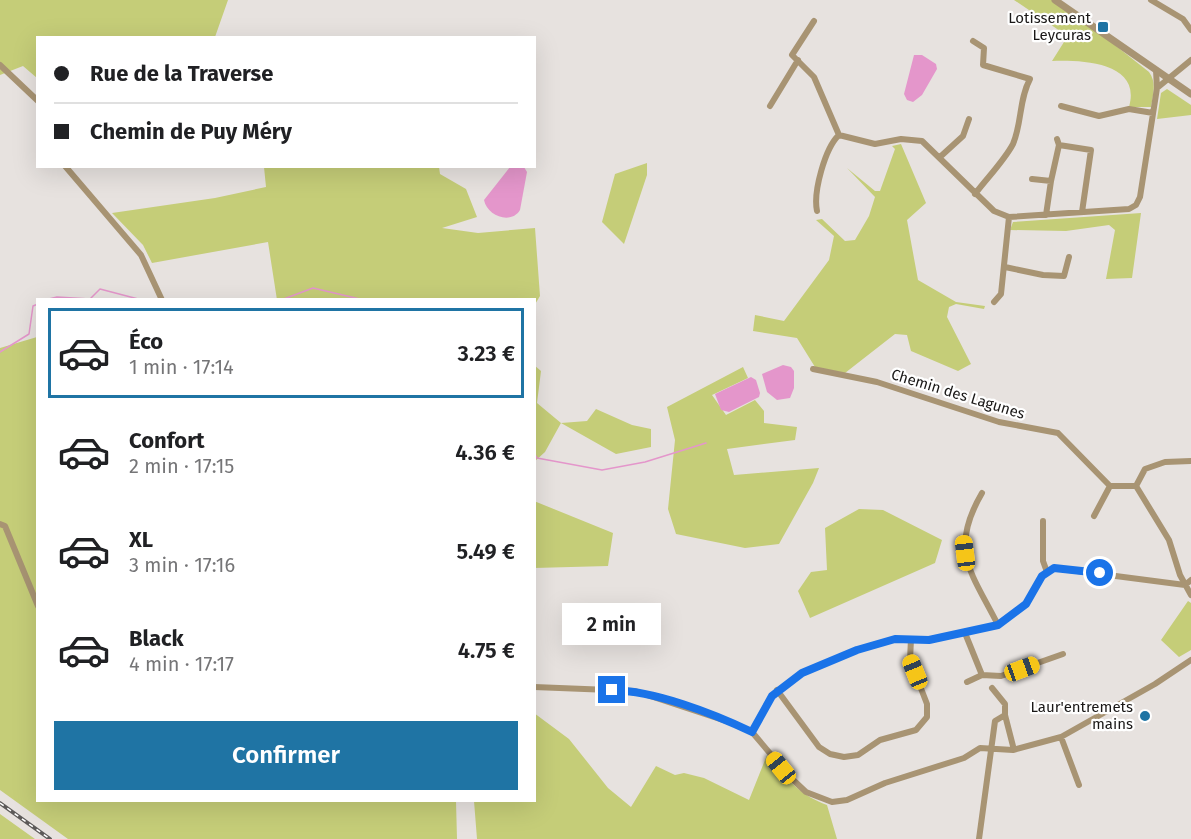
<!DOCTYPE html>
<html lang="fr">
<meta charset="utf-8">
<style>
:root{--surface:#fff;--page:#f2f2f2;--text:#202124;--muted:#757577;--line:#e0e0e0;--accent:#1f74a4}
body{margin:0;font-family:"Fira Sans",sans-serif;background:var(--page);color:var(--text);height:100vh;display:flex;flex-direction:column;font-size:22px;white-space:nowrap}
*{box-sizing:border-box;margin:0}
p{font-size:20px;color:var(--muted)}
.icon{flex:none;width:33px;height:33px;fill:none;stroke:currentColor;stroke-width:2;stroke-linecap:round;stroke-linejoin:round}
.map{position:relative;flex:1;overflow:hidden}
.panel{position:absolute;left:36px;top:298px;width:500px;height:504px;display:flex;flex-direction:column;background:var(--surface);border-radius:0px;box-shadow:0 6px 24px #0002}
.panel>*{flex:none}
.banner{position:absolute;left:36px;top:36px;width:500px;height:132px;border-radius:0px;box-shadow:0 6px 24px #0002;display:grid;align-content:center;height:132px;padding:0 18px;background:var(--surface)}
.end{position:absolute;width:27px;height:27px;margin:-14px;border:8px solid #1a73e8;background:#fff;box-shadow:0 0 0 3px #fff}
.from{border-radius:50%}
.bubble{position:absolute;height:42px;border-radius:0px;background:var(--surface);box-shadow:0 6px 24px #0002;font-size:20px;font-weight:600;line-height:42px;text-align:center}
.car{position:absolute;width:18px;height:36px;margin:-18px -9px;border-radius:8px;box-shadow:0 0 4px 2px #0007;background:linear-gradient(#f5c518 24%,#345 0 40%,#f5c518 0 76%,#345 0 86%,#f5c518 0)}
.banner b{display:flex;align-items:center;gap:21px;height:57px;font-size:22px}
.banner b+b{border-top:2px solid var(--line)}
.banner i{width:15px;height:15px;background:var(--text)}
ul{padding:10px 0 0;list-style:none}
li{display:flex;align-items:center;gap:18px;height:90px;margin:0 12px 9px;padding:0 6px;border:3px solid transparent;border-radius:0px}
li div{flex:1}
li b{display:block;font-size:22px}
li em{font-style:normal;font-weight:600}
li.selected{border-color:var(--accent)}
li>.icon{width:54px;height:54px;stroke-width:1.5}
.action{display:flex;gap:12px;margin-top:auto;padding:12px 18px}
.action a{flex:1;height:69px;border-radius:0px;background:var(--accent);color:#fff;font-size:24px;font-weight:600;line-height:69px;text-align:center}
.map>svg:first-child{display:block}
</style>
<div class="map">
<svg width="1191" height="839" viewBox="0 0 1191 839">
<rect width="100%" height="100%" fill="#e7e2df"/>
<path fill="#c5cd78" d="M0 0H228L215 37 38 38 37 78 23 66 0 75Z
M1014 0H1052L1087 23 1149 72C1157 83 1153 94 1151 107H1129C1142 62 1082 60 1052 61L1064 42 1063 33Z
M1167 89 1191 105V115L1157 119 1161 93Z
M901 144 926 203 907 220 918 280 956 302 985 306 984 309 956 304 949 307 947 317 971 364 958 371 911 351 907 335 895 334 845 373 815 367 797 338 753 331 755 315 784 321 829 260 834 236 816 220 822 219 845 241 855 240 869 216 875 197 847 168 875 191H880L895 149 892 146Z
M647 163V175L624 244 602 222 615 174Z
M264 167H439L440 174 466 189 477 217 442 228 478 233 535 228 540 296 534 306V300H277L268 242 152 263 143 245 112 213 215 198 266 187Z
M1141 213 1132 278 1106 279 1115 230 1109 225 1066 231 1010 230 1013 222Z
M37 337 38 801H456L457 839H68L0 790V348Z
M534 365 541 371 537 403 561 423 587 421 596 409 632 425 651 429V447L616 454 561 423 545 452 534 462Z
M743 367 748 378 712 395 726 415 755 400 764 411V423L797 427 795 440 727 449 734 475 819 468 813 483 779 544 745 548 676 534 668 509 675 440 667 407Z
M534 501 613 533 608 566 534 568Z
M859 509 883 510 942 540 935 563 810 618 798 591 811 572 827 570 825 528Z
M1188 601 1191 603V650L1179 657 1161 640Z
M534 713 569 739 608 788 631 807 656 766 675 775 684 773 704 778 749 800 767 755C785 777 799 795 827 805L837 839H477L474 801H534Z
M0 814 35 839H0Z"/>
<path fill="#e496cb" d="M914 55H922L936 64 937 69 922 95 913 102 907 100 904 94Z
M510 167H524L527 172 520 210C511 225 487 216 484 200Z
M783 365 791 367 794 371V388L790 398 777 400 767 392 762 374Z
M751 377 756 380 760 393 759 397 729 412 721 410 715 394Z"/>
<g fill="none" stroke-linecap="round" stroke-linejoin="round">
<path stroke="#e496cb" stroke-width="1.5" d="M45 300 57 297 90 299 100 289 142 300
M281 300 313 288 364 300H391
M0 352 29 334 33 306 38 304
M534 453 537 458 602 470 645 462 706 443"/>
<path stroke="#a89473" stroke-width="6" d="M1151 0 1183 19 1191 30
M814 21 792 55 814 77 839 135
M973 41 984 48 983 65 1030 79C1019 99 1022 123 1013 144 1004 161 987 178 975 194
M0 65 38 101
M1157 88 1191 60
M770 106 798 60
M1061 106 1099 116 1129 109 1153 113
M1057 139 1059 145 1091 150 1082 212
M940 157 963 136 969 119
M65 166 141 255 162 300
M1032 179 1051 181 1046 215
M1051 181 1059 145
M817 211C813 192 825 148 839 135L875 144 901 139 922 141 994 211 1009 217 1129 209 1136 205 1140 197 1157 88 1156 70
M1005 267 1043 275 1064 276 1069 257
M994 302 1001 294 1009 217
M813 369 877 382 999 422 1058 433 1110 486
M1110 486H1136
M1136 486 1169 540 1180 575 1191 595
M1136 486 1145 469 1165 462 1191 461
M982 493C948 551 972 573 998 625
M1094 516 1110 486
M1043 521V561L1047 572
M0 524 5 526 38 606
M965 633 982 675
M967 682 982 675 1001 676 1063 654
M534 687 635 691 732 723 752 732 790 777 806 792 832 802 847 800 885 783 964 758 980 748 1013 750 1061 737 1155 684 1191 660
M992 688 1005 704V715
M777 690 819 747 830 754 844 757 858 755 880 740 916 730 927 717V704L910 660 911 639
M752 732 772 696 802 673 857 650 895 639 929 640 998 625 1026 604 1042 576 1054 568 1185 585 1191 580
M1061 737 1079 785
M979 839 995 721 1005 715 1014 750"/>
<path stroke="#a89473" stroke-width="7" d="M1055 0 1191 94"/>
<g stroke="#5d5a59" stroke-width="4">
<path id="rail" d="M0 803 50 839"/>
</g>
<use href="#rail" stroke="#fff" stroke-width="1.5" stroke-dasharray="4.5" stroke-linecap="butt"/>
</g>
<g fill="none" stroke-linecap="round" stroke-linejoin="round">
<path stroke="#1a73e8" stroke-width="8" d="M612 690C655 691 712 713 752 732L772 696 802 673 857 650 895 639 929 640 998 625 1026 604 1042 576 1054 568 1100 573"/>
</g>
<g fill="#1f74a4" stroke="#fff" stroke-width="2">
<rect x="1097" y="21" width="12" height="12" rx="3"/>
<circle cx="1145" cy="716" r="6"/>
</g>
<g text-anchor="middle" stroke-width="4.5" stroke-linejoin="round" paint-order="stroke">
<g font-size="15" fill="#1a1817" stroke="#fff" text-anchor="end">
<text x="1091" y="23">Lotissement<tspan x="1091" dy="17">Leycuras</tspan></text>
<text x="1133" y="712">Laur'entremets<tspan x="1133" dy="17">mains</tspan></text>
</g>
<g font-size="15" fill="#1a1817" stroke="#fff">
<text transform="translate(958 394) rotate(17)" y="5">Chemin des Lagunes</text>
</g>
</g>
</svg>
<i class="end from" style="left:1100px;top:573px"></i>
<i class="end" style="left:612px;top:690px"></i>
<div class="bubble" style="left:562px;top:603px;width:99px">2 min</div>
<i class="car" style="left:965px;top:553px;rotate:353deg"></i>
<i class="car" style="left:1022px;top:669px;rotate:70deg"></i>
<i class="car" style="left:915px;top:672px;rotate:338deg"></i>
<i class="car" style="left:781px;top:768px;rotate:321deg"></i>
<div class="banner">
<b><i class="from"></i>Rue de la Traverse</b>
<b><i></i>Chemin de Puy Méry</b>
</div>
<section class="panel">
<ul>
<li class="selected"><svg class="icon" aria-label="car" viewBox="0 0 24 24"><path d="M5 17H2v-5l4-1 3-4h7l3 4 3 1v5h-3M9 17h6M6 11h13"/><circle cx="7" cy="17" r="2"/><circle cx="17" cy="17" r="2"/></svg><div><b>Éco</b><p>1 min · 17:14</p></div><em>3.23 €</em></li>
<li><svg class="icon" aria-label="car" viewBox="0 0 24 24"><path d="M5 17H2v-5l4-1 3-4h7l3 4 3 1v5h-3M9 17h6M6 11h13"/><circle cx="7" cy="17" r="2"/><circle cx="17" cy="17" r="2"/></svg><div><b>Confort</b><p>2 min · 17:15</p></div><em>4.36 €</em></li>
<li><svg class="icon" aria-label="car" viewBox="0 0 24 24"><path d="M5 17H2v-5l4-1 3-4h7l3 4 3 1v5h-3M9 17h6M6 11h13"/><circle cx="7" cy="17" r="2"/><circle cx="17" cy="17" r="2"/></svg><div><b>XL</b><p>3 min · 17:16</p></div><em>5.49 €</em></li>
<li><svg class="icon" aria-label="car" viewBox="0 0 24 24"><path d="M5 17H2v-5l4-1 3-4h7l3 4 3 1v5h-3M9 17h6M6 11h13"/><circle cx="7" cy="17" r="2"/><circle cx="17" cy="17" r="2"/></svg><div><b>Black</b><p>4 min · 17:17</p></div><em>4.75 €</em></li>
</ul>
<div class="action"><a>Confirmer</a></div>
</section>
</div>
